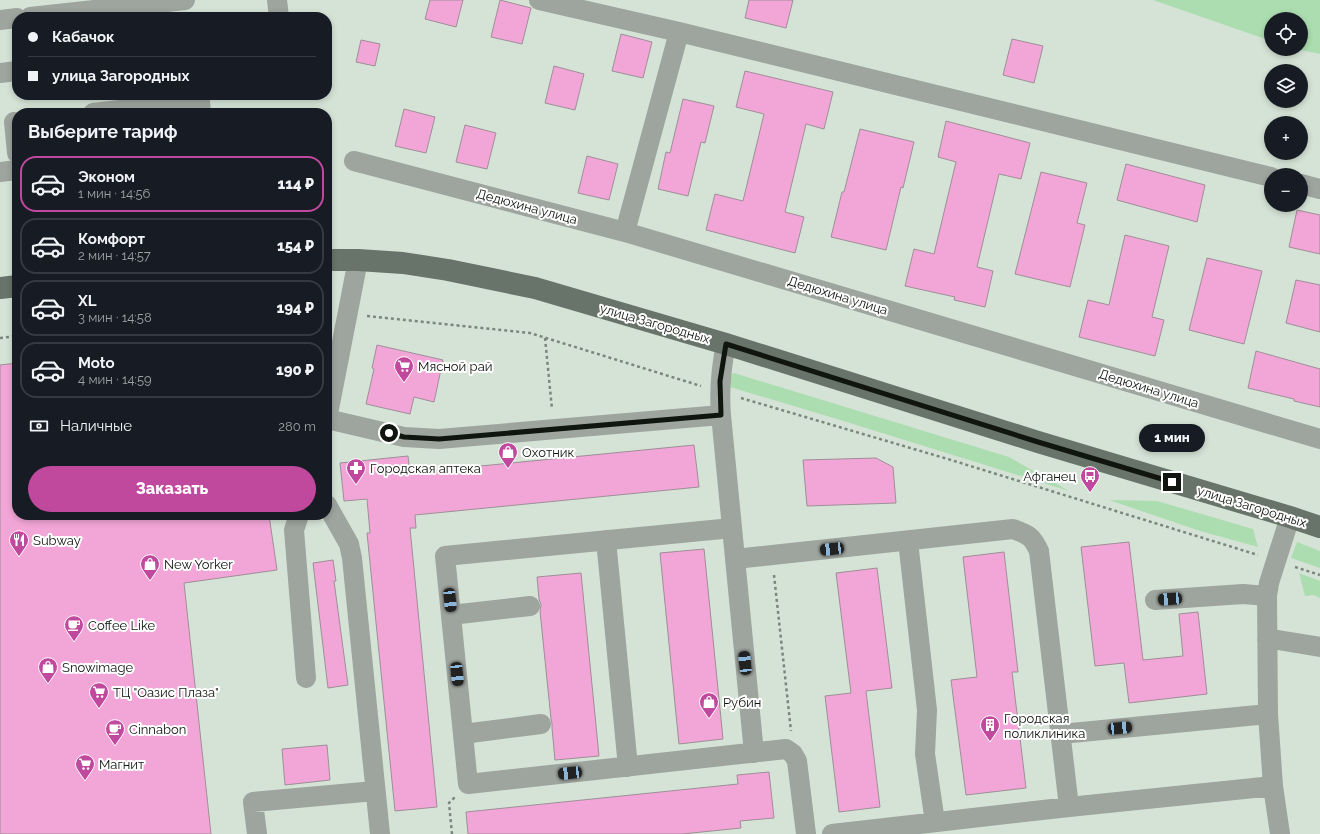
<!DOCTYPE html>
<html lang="ru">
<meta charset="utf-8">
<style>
:root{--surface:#171b24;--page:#20242c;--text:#f1f3f6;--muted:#9ea1a6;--line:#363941;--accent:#c0499e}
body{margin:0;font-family:Raleway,sans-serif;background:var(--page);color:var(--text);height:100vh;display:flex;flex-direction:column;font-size:15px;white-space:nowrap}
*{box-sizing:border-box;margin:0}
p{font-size:13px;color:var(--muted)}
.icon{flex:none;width:22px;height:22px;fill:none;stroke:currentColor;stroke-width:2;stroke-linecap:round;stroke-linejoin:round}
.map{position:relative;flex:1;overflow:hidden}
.side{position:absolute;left:12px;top:108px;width:320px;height:412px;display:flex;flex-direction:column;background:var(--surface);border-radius:16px;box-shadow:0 2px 6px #0003}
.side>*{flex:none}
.hud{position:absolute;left:12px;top:12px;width:320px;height:88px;border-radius:16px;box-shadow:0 2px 6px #0003;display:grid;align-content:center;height:88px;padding:0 16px;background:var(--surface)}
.tools{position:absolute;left:1264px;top:12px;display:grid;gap:8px}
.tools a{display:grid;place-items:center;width:44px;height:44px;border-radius:50%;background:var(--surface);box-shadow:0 2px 6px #0003;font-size:20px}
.end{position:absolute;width:18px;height:18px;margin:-9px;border:5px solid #101510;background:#fff;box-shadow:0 0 0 2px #fff}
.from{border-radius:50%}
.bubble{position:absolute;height:28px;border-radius:14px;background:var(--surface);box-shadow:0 2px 6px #0003;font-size:13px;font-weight:800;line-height:28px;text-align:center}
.car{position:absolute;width:12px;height:24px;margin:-12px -6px;border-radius:5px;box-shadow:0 0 3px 1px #0007;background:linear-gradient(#222 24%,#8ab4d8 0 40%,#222 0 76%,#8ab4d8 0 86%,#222 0)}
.hud b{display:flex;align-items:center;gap:14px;height:38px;font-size:15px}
.hud b+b{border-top:1px solid var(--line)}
.hud i{width:10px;height:10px;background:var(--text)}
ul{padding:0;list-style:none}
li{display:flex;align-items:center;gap:12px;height:56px;margin:0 8px 6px;padding:0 8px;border:2px solid var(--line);border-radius:16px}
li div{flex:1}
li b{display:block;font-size:15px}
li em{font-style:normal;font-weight:800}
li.selected{border-color:var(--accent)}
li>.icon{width:36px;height:36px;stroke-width:1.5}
h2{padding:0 16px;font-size:18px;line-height:48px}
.pay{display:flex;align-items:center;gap:10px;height:44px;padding:0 16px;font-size:15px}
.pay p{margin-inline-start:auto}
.button{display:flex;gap:8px;margin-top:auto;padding:8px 16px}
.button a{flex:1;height:46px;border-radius:24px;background:var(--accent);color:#fff;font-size:16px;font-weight:800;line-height:46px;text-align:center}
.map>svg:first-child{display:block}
</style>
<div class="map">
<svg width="1320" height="834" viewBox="0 0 1320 834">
<rect width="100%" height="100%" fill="#d5e3d6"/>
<path fill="#acddb0" d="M1153 0H1320V54L1296 49H1301V19H1271V41Z
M734 373 1009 457 1069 491 837 419 730 387 728 376Z
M1109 500 1157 501 1253 529 1258 547 1200 531Z
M1297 542 1320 551V568L1291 558Z
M1299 573 1320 581V598L1314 595 1305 596Z"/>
<path fill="#f2a6d7" stroke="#9e8e97" d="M430 0H463L456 27 425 19Z
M500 0 531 8 522 44 491 37Z
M749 0H793L786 28 745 18Z
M621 34 652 42 643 78 612 71Z
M1012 39 1043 46 1034 83 1003 75Z
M361 40 380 44 375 66 356 62Z
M554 66 584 74 575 110 545 103Z
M745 71 833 92 824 129 806 124 785 212 804 217 795 253 706 230 715 194 743 201 764 114 736 107Z
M683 99 714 106 705 143 701 142 688 196 658 189 666 152 670 153Z
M404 109 435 117 426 153 395 146Z
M946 121 1030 143 1021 179 999 174 977 267 993 271 985 307 954 300 955 297 905 286 914 249 934 254 956 162 938 157Z
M465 125 496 133 487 169 456 162Z
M860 129 914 142 903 188 901 187 886 250 831 237 842 192H844Z
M587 156 618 164 609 200 578 193Z
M1126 164 1205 185 1197 222 1117 200Z
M1041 172 1087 183 1077 223 1085 225 1070 287 1015 274Z
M1297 210 1320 215V254L1289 247Z
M1125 235 1169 246 1152 317 1164 320 1155 356 1079 337 1088 300 1109 305Z
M1207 258 1262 271 1244 344 1189 330Z
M1296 280 1320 285V332L1286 323Z
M377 345 443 360 434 402 414 397 410 414 366 404 374 369 372 368Z
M1256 351 1320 369V407L1294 401V399L1248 388Z
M17 363V515H269L277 570 184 583 211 834H0V365Z
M694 445 699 487 415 515 416 528H410L437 807 395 811 367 533H370L367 499 344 501 340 463 408 456 410 473Z
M876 458 893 467 896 503 807 506 803 460Z
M1129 542 1143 660 1183 656 1179 614 1198 612 1207 694 1129 703 1124 663 1095 666 1081 547Z
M704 549 723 739 679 744 660 553Z
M1004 552 1018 672H1012L1026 788 966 795 951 680 977 677 963 557Z
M333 560 336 581H334L348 685 328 688 313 563Z
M877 568 892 688 866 691 880 807 839 812 825 696 851 693 836 573Z
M581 573 599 756 555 760 552 728V723L551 719 540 611 541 605 539 599 537 577Z
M327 745 330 780 285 785 282 749Z
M769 772 774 818 740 821 741 828 682 834H468L466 812 738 784 737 775Z"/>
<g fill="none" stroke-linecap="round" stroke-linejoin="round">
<path stroke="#7c867c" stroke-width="2.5" stroke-dasharray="3 3" stroke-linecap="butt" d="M367 316 530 333 701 386
M0 338 17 336
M545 338 552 409
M741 398 951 460 1258 555
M1295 567 1320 575
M774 575 791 731
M452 834 449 803 455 797"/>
<path stroke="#9ea49e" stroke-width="20" d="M277 0 279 17
M539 0 679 32 1271 177
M30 17 185 0
M0 20 17 18
M0 73 17 71
M93 113 200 101 201 113
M14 122 17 153
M354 161 625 232 1320 439
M0 172 17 170
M1301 184 1320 189
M625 232 679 32
M726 344C721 368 719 391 721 415L754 753
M327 419 404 437 439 439 721 415
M327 419 358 260
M327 505 349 544 352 558 380 834
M299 515 294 530 306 678
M732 528 445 556 468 784 786 749 793 754 797 761 806 834
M606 540 628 767
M908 541 927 710 925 754 935 822
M735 559 1013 529C1029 535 1032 536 1039 551L1069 807
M1155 600 1243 594 1267 596
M451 615 530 606
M1267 640H1278L1320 647
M463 734 541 724
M1061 734 1268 714
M1273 786 1280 834
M257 834 253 802 375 791
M832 834 1069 807 1273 786 1268 714 1267 596 1269 583 1290 517"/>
<path stroke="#687369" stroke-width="22" d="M327 260H358L403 263 448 270 535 288 726 344 1038 442 1290 517 1320 527
M0 288 17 286"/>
</g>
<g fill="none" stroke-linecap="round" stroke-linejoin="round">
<path stroke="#101510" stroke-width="5" d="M389 433 404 437 439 439 721 415 720 381 726 344 1038 442 1172 482"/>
</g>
<defs>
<g id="supermarket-pin" transform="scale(1)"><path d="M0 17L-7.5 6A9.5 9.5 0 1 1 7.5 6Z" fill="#c0499e" stroke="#fff"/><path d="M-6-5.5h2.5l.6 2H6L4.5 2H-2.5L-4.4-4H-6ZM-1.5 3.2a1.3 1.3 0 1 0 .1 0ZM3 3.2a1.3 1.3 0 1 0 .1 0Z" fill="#fff"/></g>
<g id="shop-pin" transform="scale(1)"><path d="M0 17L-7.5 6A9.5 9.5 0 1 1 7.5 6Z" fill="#c0499e" stroke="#fff"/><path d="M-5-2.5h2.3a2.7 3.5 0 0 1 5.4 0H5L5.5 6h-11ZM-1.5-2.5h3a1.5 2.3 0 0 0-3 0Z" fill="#fff"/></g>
<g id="pharmacy-pin" transform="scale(1)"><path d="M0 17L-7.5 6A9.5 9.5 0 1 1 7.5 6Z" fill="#c0499e" stroke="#fff"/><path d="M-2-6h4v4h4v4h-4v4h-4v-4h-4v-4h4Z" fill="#fff"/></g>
<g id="bus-pin" transform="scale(1)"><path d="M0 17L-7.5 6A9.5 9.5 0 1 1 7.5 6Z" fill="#c0499e" stroke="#fff"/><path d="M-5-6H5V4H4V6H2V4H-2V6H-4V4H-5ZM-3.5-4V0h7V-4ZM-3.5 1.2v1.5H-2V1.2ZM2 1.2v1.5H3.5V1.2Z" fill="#fff"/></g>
<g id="restaurant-pin" transform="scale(1)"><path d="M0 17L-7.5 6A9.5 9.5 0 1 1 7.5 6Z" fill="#c0499e" stroke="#fff"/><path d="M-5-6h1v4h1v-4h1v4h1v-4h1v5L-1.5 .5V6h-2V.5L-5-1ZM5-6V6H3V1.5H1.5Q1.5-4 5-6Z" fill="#fff"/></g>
<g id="cafe-pin" transform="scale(1)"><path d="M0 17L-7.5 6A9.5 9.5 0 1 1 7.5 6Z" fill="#c0499e" stroke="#fff"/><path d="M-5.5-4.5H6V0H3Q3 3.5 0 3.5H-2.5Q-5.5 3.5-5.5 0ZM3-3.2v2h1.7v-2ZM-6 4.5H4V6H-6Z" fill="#fff"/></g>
<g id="building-pin" transform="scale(1)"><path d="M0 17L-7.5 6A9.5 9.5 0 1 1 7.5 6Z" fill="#c0499e" stroke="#fff"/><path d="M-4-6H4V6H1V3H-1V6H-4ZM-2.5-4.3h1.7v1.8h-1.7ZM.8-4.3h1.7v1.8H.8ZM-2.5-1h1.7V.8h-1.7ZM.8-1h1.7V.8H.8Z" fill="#fff"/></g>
</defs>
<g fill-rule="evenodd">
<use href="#supermarket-pin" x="404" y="366"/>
<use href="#shop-pin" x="508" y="452"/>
<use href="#pharmacy-pin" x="356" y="468"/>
<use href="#bus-pin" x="1090" y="476"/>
<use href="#restaurant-pin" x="19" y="540"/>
<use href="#shop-pin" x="150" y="564"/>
<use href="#cafe-pin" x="74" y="625"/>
<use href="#shop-pin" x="48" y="667"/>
<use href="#supermarket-pin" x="99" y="692"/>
<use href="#shop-pin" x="709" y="702"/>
<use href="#building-pin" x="990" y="725"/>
<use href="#cafe-pin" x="115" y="729"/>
<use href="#supermarket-pin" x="85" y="764"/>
</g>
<g text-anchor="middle" stroke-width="4" stroke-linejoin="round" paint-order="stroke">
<g font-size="13" fill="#101510" stroke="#fff">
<text transform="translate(527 206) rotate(15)" y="5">Дедюхина улица</text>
<text transform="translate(838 295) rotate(17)" y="5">Дедюхина улица</text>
<text transform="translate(655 323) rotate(16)" y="5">улица Загородных</text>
<text transform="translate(1149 388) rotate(17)" y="5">Дедюхина улица</text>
<text transform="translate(1252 506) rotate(17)" y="5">улица Загородных</text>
</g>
<g font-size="13" fill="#101510" stroke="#fff" text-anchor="start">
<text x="418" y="371">Мясной рай</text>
<text x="522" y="457">Охотник</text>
<text x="370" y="473">Городская аптека</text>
<text x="1076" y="481" text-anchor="end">Афганец</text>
<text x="33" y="545">Subway</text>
<text x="164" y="569">New Yorker</text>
<text x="88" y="630">Coffee Like</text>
<text x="62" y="672">Snowimage</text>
<text x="113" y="697">ТЦ "Оазис Плаза"</text>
<text x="723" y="707">Рубин</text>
<text x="1004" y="723">Городская<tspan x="1004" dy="15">поликлиника</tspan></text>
<text x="129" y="734">Cinnabon</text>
<text x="99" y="769">Магнит</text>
</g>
</g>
</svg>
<div class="tools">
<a><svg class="icon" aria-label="locate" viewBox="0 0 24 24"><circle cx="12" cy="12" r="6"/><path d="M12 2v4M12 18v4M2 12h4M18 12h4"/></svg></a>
<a><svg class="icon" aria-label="layers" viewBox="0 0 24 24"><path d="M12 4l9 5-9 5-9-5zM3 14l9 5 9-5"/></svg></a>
<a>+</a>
<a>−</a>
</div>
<i class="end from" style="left:389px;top:433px"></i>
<i class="end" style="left:1172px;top:482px"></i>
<div class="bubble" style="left:1139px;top:424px;width:66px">1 мин</div>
<i class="car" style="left:832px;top:549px;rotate:264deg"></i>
<i class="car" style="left:1170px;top:599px;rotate:266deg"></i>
<i class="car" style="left:450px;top:600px;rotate:174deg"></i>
<i class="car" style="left:745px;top:663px;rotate:354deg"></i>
<i class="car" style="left:457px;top:674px;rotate:174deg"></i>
<i class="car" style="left:1120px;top:728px;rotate:85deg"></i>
<i class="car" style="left:570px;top:773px;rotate:264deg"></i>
<div class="hud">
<b><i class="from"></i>Кабачок</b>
<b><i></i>улица Загородных</b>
</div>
<section class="side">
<h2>Выберите тариф</h2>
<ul>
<li class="selected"><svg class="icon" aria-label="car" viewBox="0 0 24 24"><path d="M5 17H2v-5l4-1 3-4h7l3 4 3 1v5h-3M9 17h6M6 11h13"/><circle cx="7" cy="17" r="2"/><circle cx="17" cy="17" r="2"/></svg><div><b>Эконом</b><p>1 мин · 14:56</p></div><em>114 ₽</em></li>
<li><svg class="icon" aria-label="car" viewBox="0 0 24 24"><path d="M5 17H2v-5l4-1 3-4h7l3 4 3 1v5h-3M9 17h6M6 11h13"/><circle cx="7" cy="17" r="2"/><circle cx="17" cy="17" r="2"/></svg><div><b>Комфорт</b><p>2 мин · 14:57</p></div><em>154 ₽</em></li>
<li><svg class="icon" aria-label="car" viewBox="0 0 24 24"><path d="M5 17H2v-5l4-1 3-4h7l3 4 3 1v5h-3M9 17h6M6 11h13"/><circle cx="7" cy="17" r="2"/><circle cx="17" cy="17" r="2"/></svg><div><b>XL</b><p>3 мин · 14:58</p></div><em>194 ₽</em></li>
<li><svg class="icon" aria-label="car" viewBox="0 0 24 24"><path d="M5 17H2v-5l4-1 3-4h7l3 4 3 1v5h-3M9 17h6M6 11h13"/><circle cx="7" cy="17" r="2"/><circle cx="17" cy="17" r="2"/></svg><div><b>Moto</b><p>4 мин · 14:59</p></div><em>190 ₽</em></li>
</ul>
<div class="pay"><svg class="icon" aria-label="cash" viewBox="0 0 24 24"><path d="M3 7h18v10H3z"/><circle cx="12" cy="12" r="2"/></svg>Наличные<p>280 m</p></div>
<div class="button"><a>Заказать</a></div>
</section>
</div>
